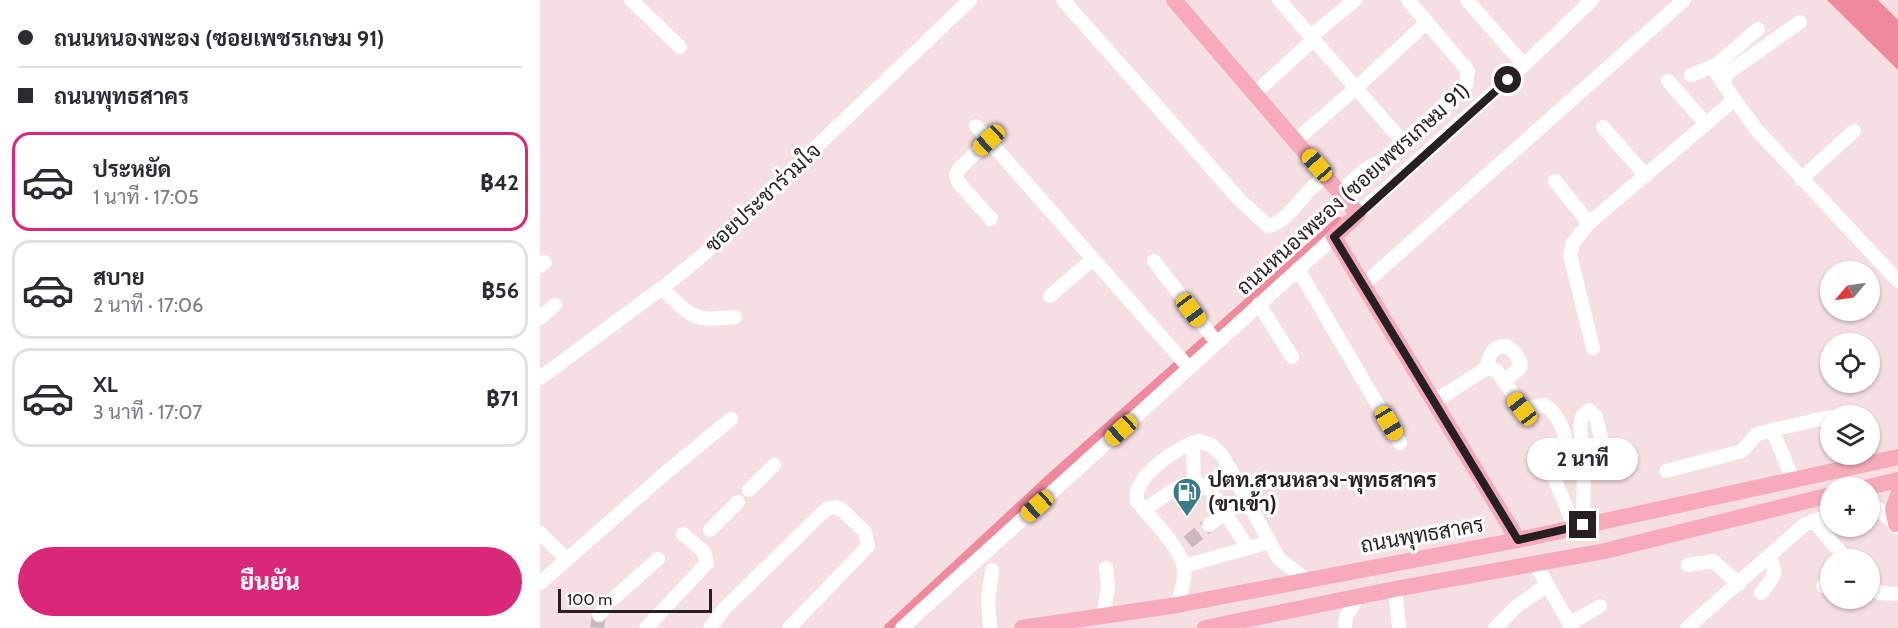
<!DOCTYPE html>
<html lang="th">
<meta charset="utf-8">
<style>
:root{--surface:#fff;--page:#f7f7f7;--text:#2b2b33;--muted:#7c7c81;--line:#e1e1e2;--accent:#db2777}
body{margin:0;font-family:Cabin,Sarabun,sans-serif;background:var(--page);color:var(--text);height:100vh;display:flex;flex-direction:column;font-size:22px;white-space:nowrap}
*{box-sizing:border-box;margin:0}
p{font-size:20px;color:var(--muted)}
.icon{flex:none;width:33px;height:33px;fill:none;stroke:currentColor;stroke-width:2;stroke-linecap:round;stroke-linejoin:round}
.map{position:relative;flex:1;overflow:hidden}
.drawer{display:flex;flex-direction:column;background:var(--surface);width:540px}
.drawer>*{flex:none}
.hud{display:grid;align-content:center;height:132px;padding:0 18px;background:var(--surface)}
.needle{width:39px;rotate:241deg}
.buttons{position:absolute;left:1280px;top:261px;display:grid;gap:12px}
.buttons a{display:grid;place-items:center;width:60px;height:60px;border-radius:50%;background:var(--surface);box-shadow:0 2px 4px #0004;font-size:30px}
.scale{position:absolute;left:18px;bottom:15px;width:154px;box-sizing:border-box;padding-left:6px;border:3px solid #271f21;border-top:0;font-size:16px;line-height:21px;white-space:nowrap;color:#271f21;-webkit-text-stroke:4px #fff;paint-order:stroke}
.end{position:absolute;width:27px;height:27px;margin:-14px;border:8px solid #271f21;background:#fff;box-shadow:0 0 0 3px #fff}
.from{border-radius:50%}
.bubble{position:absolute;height:42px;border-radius:21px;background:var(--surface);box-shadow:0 2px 4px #0004;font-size:20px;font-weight:800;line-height:42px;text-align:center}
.car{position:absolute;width:18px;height:36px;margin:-18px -9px;border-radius:8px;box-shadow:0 0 4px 2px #0007;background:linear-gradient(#f5c518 24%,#345 0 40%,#f5c518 0 76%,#345 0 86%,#f5c518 0)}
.hud b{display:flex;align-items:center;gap:21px;height:57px;font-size:22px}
.hud b+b{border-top:2px solid var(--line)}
.hud i{width:15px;height:15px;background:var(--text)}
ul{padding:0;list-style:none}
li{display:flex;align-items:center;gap:18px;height:99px;margin:0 12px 9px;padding:0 6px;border:3px solid var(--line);border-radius:18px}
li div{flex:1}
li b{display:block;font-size:22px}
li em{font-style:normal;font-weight:800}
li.selected{border-color:var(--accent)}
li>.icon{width:54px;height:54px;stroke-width:1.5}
.button{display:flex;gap:12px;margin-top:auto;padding:12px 18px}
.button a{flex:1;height:69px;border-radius:36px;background:var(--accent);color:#fff;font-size:24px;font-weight:800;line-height:69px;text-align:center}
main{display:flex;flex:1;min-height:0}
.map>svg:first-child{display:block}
</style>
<main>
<section class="drawer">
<div class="hud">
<b><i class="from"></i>ถนนหนองพะอง (ซอยเพชรเกษม 91)</b>
<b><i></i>ถนนพุทธสาคร</b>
</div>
<ul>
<li class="selected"><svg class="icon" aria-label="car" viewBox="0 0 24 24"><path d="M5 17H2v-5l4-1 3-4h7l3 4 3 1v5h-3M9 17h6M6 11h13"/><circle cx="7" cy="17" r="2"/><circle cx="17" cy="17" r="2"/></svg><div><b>ประหยัด</b><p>1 นาที · 17:05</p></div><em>฿42</em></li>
<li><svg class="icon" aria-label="car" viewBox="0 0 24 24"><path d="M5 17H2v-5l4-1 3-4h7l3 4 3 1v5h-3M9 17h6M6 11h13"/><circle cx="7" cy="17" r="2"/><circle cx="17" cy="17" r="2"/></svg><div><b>สบาย</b><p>2 นาที · 17:06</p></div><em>฿56</em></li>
<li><svg class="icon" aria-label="car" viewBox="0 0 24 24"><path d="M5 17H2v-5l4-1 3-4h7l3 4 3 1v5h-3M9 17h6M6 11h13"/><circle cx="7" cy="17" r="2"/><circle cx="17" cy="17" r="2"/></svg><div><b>XL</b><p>3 นาที · 17:07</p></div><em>฿71</em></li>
</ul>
<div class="button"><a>ยืนยัน</a></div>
</section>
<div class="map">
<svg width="1358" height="628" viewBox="0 0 1358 628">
<rect width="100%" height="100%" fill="#f5dfe2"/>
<path fill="#f1899d" d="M1287 0H1338L1358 20V70Z"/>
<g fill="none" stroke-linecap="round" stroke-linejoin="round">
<path stroke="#f1899d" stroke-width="10" d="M349 628 510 479 799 222"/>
<path stroke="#ccb9bb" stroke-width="14" stroke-dasharray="14 7" stroke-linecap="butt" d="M648 542 669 525
M57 628 59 615"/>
<path stroke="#fff" stroke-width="14" d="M91 0 140 47
M523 0 699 199 728 226C751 222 764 187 787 177
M739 0 863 142
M927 0 984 65
M1260 22 1189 72 1185 78 1184 85 1216 129 1358 281
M770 37 815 0
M1151 75 1176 65
M1128 81 1166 124
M1184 85 1176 72V65L1218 29
M715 93 773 40
M436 126 649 368
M1063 127 1106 176
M449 140 419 169 416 175 418 182 451 219
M755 141 815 89 887 22
M1261 179 1314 131
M1015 181 1049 223
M800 192 826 169 843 160 926 85 928 71 868 0
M818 214 984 65 1052 0
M614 261 677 343
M0 266 5 262
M758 269 860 443
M823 285 1144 0
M122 288C152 317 152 322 195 317
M510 296 553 259
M719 304 752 357
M0 318 15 305
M1053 348 1030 255 1033 243 1049 223 1194 100
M947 368C948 356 953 345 967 346L975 353 981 364 980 368 964 381
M0 378 126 285 164 254 430 0
M895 401 947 368 957 371 983 409 1005 405C1015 412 1029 433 1024 447 1021 457 1014 462 1012 473L1035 528
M1232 430 1290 417
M653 442 654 482
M1126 471 1202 451 1217 434 1232 430 1253 479
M666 486 690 468
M209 490 234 465
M1329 507 1339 509 1358 527
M604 510C624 497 650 471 671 491L708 548
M1273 520 1307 560
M669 525 685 512
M1043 525 1044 464 1040 427 1042 417 1049 410 1056 417 1068 469
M170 530 198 502
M0 533 27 560
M996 565 1032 628
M1148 565 1173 561 1199 584
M644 566 730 542
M0 583 122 476 191 419
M1329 585 1340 593 1358 594
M1283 586 1290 579
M855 589 859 628
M1221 593C1233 577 1239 576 1229 557
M637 605C640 593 646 581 644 568 641 548 610 517 597 501 591 478 638 446 659 441L671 445 682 455 739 559 767 580
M59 615 66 605 118 559
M563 616 568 588 566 568
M1029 624 1060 606
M106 628 167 563 164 552 143 534
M170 628 184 609 279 516 287 509 294 507 301 509 325 532 328 546 249 628
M362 628 794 237
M450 628 448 600 452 570
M805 628 806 617 818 597
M955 628 977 606 1007 585
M1147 628 1264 525 1290 515"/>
<path stroke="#f7aabb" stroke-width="16" d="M634 0 818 214 794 237 978 540
M1324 488 1358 480
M1356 524 1353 509 1358 495
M482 628 637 605 978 540 1358 457
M665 628 855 589 1065 551 1290 495"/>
</g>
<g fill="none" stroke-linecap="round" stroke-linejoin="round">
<path stroke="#271f21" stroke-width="8" d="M968 80 794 237 978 540 1043 525"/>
</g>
<defs>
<g id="fuel-pin" transform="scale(1.5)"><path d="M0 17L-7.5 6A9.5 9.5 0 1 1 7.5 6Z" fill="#397a8c" stroke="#fff"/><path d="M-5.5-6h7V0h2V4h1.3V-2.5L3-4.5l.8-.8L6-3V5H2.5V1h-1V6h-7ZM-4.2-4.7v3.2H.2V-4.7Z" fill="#fff"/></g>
</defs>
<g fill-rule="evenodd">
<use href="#fuel-pin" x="647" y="492"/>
</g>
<g text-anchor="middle" stroke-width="6" stroke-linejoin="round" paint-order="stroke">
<g font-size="21" fill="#271f21" stroke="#fff">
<text transform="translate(813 189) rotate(-42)" y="7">ถนนหนองพะอง (ซอยเพชรเกษม 91)</text>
<text transform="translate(223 198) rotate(-43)" y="7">ซอยประชาร่วมใจ</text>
<text transform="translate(882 535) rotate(-10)" y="7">ถนนพุทธสาคร</text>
</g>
<g font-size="21" font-weight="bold" fill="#271f21" stroke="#fff" text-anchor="start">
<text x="668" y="487">ปตท.สวนหลวง-พุทธสาคร<tspan x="668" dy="24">(ขาเข้า)</tspan></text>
</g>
</g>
</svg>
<div class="buttons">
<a><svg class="needle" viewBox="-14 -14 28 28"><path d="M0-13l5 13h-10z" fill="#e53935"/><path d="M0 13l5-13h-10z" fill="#7c7c81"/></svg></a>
<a><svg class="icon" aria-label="locate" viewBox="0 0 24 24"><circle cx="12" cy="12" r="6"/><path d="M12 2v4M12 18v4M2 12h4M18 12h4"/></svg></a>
<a><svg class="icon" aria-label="layers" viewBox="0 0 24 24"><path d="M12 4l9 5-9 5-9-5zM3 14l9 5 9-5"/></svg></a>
<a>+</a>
<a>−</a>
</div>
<div class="scale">100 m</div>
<i class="end from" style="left:968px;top:80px"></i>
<i class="end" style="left:1043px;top:525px"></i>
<div class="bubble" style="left:987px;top:438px;width:111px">2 นาที</div>
<i class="car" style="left:449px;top:140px;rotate:227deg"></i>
<i class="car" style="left:777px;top:165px;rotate:319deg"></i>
<i class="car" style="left:651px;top:310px;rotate:143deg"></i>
<i class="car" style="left:982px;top:409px;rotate:322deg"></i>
<i class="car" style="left:849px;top:423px;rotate:149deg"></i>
<i class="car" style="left:581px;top:430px;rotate:228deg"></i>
<i class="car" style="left:497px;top:506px;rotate:228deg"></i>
</div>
</main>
